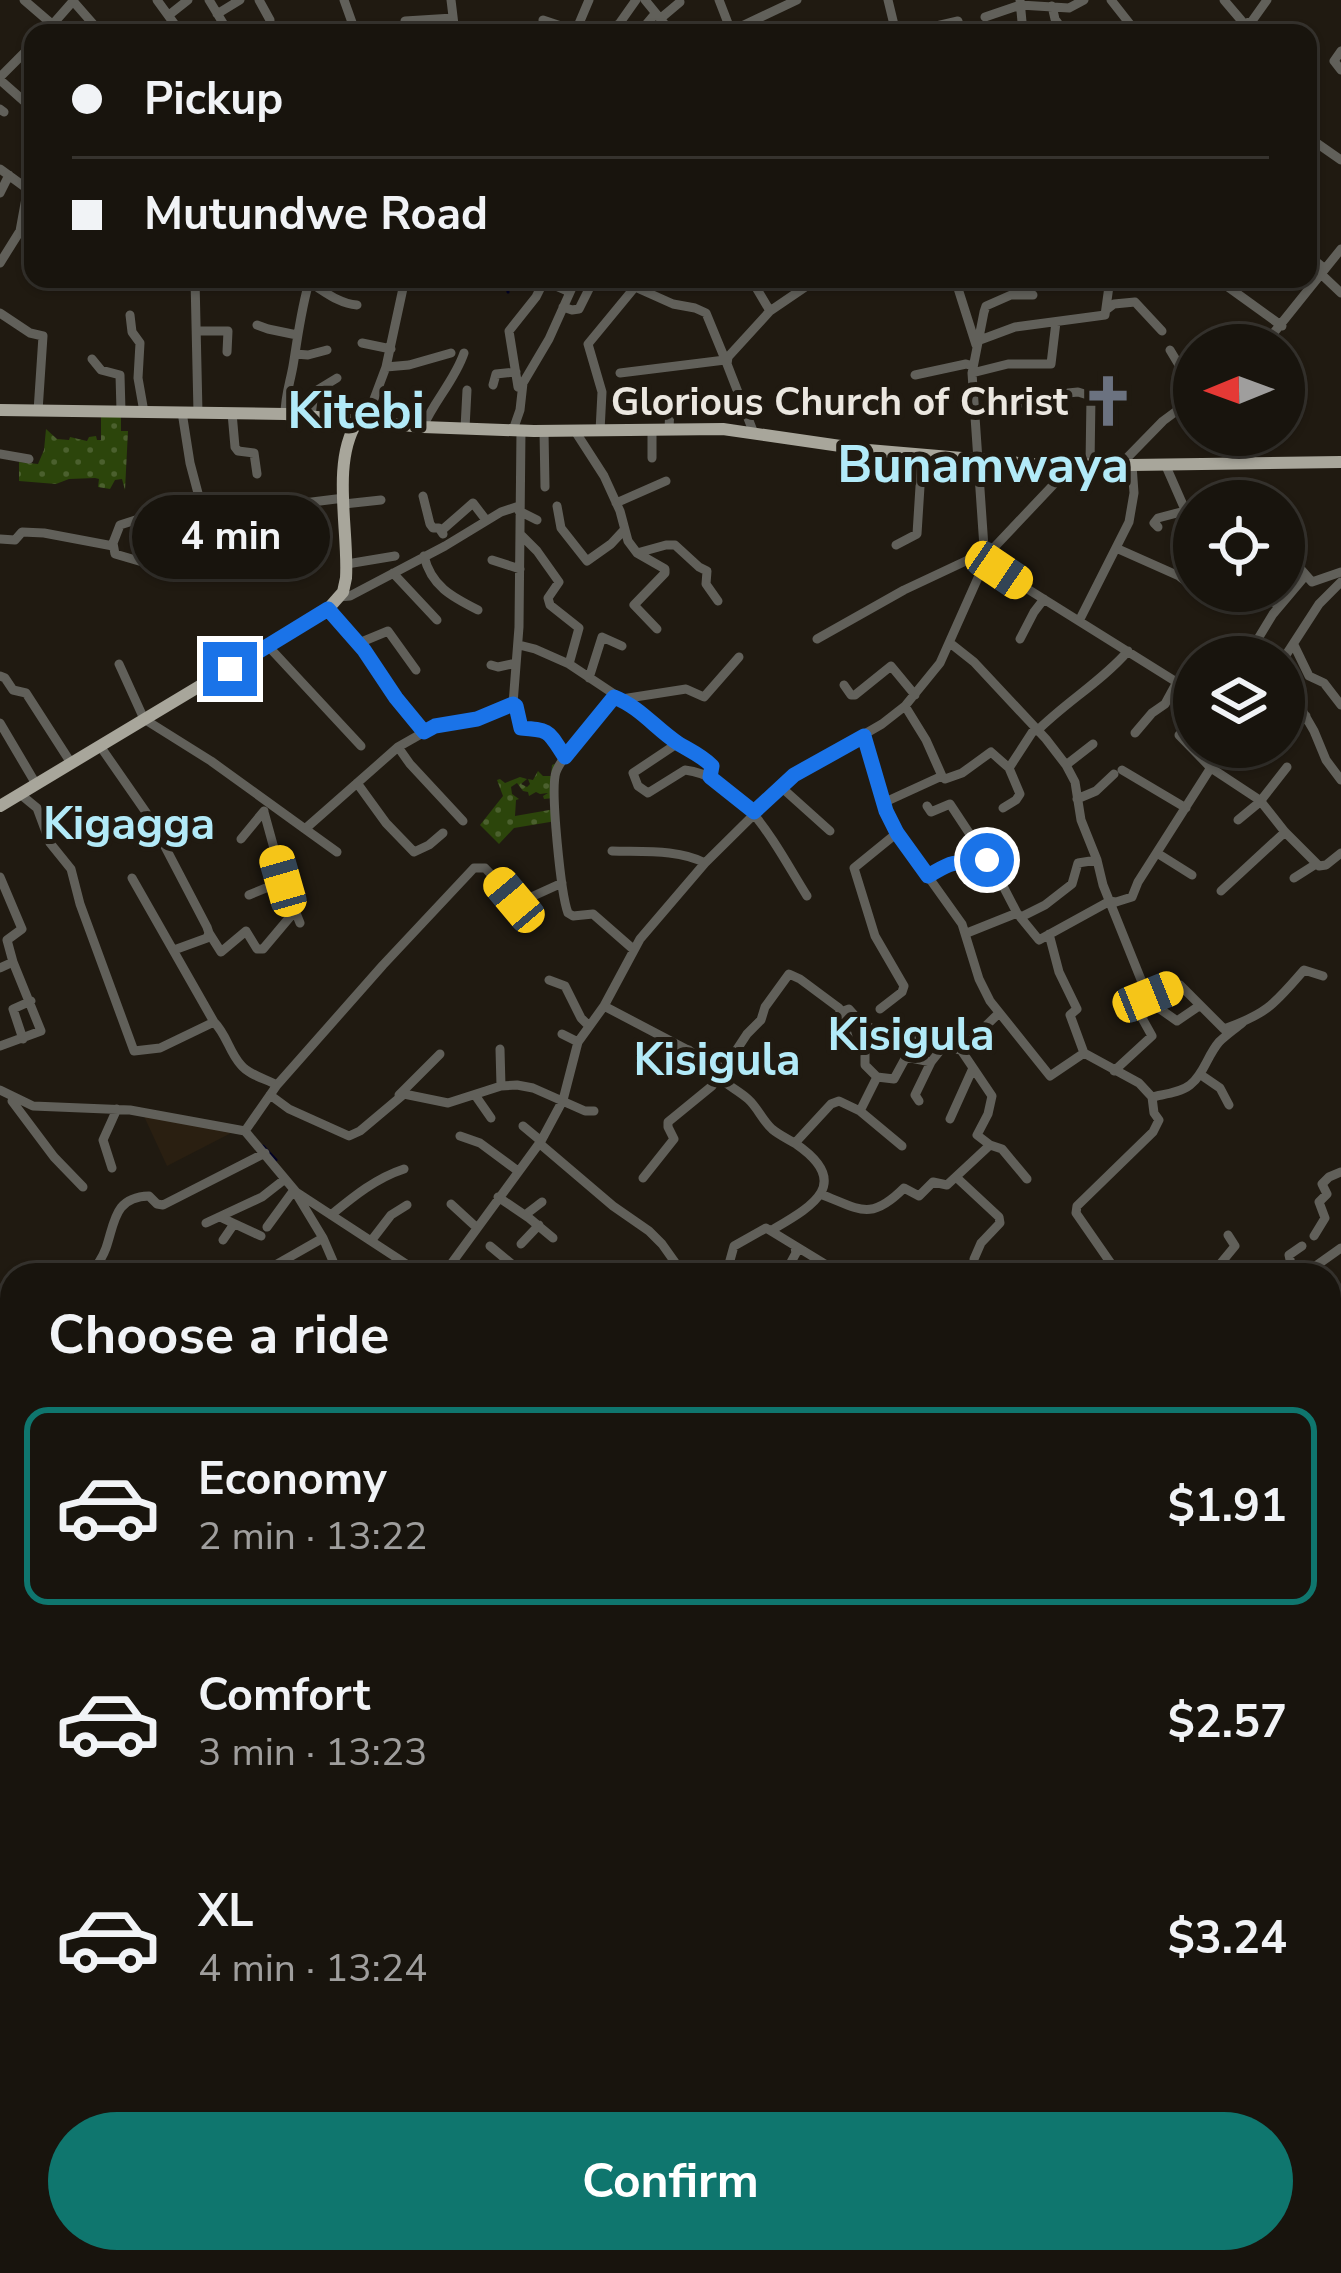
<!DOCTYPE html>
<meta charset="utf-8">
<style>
:root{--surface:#18140d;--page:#25211b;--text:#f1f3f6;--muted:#9f9e9d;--line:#36332e;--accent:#0f766e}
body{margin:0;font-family:"Nunito Sans",sans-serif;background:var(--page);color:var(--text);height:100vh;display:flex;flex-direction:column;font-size:45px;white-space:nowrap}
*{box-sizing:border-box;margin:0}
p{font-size:39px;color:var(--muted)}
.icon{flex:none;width:66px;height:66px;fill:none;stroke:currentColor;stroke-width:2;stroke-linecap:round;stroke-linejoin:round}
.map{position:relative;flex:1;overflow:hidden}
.panel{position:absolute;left:0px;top:1263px;width:1341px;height:1011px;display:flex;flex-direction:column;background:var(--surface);border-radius:36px 36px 0 0;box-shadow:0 3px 9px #0004,0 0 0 3px var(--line)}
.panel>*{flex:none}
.guide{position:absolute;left:24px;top:24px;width:1293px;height:264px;border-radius:24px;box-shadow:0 3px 9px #0004,0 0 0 3px var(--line);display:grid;align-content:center;height:264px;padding:0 48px;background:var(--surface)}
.needle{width:78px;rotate:269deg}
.tools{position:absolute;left:1173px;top:324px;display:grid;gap:24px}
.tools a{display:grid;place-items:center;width:132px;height:132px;border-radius:50%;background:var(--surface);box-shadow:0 3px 9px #0004,0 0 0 3px var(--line);font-size:60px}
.end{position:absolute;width:54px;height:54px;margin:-27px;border:15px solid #1a73e8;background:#fff;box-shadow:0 0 0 6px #fff}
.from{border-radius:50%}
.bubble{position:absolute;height:84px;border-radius:42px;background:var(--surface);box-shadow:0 3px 9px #0004,0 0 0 3px var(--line);font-size:39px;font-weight:700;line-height:84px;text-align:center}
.car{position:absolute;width:36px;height:72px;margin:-36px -18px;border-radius:15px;box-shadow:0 0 9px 3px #0007;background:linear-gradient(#f5c518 24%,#345 0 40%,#f5c518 0 76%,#345 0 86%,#f5c518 0)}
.guide b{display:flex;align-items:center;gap:42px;height:114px;font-size:45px}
.guide b+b{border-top:3px solid var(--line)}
.guide i{width:30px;height:30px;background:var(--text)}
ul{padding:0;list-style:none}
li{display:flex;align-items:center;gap:36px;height:198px;margin:0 24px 18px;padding:0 24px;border:6px solid transparent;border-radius:24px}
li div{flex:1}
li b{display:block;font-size:45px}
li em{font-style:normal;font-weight:700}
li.current{border-color:var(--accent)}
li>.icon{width:108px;height:108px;stroke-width:1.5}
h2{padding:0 48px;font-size:54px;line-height:144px}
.cta{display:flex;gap:24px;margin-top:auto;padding:24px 48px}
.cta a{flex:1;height:138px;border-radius:72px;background:var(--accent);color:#fff;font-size:48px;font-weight:700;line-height:138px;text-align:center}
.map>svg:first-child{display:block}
</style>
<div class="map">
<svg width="1341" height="2273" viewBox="0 0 1341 2273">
<defs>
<pattern id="grass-dots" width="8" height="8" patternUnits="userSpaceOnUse" patternTransform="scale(3)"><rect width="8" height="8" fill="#2c450b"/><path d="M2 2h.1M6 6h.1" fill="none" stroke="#4b602e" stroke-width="1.8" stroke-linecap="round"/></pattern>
</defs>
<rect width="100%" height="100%" fill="#201a11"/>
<path fill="#2a1f11" d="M143 1114 235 1131 167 1166Z"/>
<path fill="url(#grass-dots)" d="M101 416H121V431H128L125 490 122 479 115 480 110 489 98 487 99 479 95 478 69 479 56 484 19 481V462L38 464 44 450 46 429 57 439 69 440 70 437 87 441 89 437 96 436 97 440H101Z
M561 761 554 798 544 799 543 796 548 793 540 794 536 792 529 796 528 792 523 791 517 783 511 787 512 794 519 799 516 800 515 816 555 809 556 821 514 828 499 844 480 825 503 796 497 780 500 779 505 783 520 777 527 779 521 784 527 787 530 784 528 779 533 780 538 771 543 776H551L552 765Z
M1341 2039V2223L1337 2219 1329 2218 1332 2202 1329 2199V2071Z"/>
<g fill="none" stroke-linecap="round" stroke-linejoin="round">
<path stroke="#000025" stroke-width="3" d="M506 279 508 292
M328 411H334
M263 1146 276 1160
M0 2137 12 2175"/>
<path stroke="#61605a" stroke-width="9" d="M24 0 53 25
M157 0 181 33
M209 0 229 33
M259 0 270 20
M344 0 354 28 351 33
M451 0 455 33
M645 0 672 33
M719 0 731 31
M888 0 896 33
M1020 0 1023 33
M1111 0 1137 33
M1224 0 1241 20V25L1234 33
M73 1 101 33
M1052 6 1055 19 1065 33
M217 14 240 0
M169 15 188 0
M985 17 1020 5 1069 8 1084 0
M661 18 680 2
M543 20 576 31
M405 21 453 18
M1241 25 1252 21 1267 0
M45 33 74 0
M575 33 589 0
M600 33 619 24 636 0
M639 33 655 14
M727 33 797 0
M906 33 958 21
M1341 51 1334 61 1341 70
M0 77 33 44
M0 80 25 102
M0 109 4 112
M1308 137 1341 160
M0 169 29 190
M0 193 9 175
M1308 255 1325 269
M0 263 20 231 26 198 33 187
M1321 274 1341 293
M195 279 198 413
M540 279 570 292
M751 279 770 311 728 357 727 364 753 431
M955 279 976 345
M1217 279 1282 326
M309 282C324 291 339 304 357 305
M563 307 572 310 579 309 594 279
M1106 310 1114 304 1135 302 1162 331
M770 311 817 279
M0 313 30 333 43 336 38 411
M130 315 132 332 140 343 138 378 144 412
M257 325 268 329 297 335
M197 331H228L227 352
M980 340 1015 327 1105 315 1110 279
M362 343 391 349
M1264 345 1341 249
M1170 350 1194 390
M295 354 308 355 327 350
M92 359 101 370 120 375 121 411
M386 367 409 365 451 353
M620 373 725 360
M972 373 1008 364H1051L1056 322
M915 375 966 364 973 366
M493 385 496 374 516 372
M518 387 509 331 536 297 545 279
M976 411 1005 403H1033L1068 393 1078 392 1091 396 1090 465
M232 413 235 447 238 451 254 453 257 474
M285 414C285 396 290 383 293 366 298 336 301 308 310 279
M311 416 314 392 337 378
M365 423 386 367 405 279
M423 427C434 401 455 380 464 353
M465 428 467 390
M669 429 670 406
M513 430 520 410 523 383 549 339 576 279
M521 430 519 627 513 704 516 706 521 728C552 730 547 731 565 757
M544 431 545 487
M575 431 604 476 620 511 628 541 637 553 665 569V573L634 605 657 629
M600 431 602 392 588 344 635 287 673 304 695 308 706 313 727 364
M0 454 29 459
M652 458V430
M1073 464 985 557 999 570 1026 588 1194 693
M1165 464 1194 530
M1120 465 1163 421 1194 398
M423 496 430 524 433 528H439L443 534
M616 503 666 481
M344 504 381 500
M557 506 561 528 587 561 611 544 624 530
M274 509 294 508
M519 511 537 520
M191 515 198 563
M1158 527 1154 523 1158 518 1185 511
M441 531 473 503 486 520
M520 534 537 551 559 582 548 598 550 605 579 628 569 664
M0 539 15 540 22 532 44 533 113 546
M896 545 917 534 922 455
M277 546 293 545 294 510 296 504 344 498
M1116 548 1179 576 1194 588
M1284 550 1312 582 1341 572
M637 553 666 545H675L699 567 707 571 706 584 718 601
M424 556C431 586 452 597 478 610
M492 560 520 569
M139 561 115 554 113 543 120 525 148 516 167 521 203 512 190 463 182 412
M347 564 395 556
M393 573 437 620
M1198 591 1216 605
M1255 591 1280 606
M339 597 350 596 445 546 501 512 519 506
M328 609 364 650 396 698 424 732
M1079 621 1129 522 1134 493 1132 465
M817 639 904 590 985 552
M1020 639 1034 612 1044 599
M359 643 388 631 416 670
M950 643 974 662 1046 739 1066 765 1075 782 1081 820 1097 860
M519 645 535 649 569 664 635 708 678 743 709 763 712 767 710 777
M1294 645 1309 676 1324 683 1341 705
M268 646 361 746
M1270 657 1259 649 1256 642 1273 614 1305 576
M1284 658 1319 604 1341 582
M119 664 144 719 211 761 305 829 398 747 435 726 477 719 513 704
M491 665 498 667 516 663
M0 676 5 678 13 690 26 693 71 763
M589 678 602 637 622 646
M1284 679 1314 731 1326 760 1341 780
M844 685 851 695H855L891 666 915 695
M614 696C600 713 562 755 556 772 550 789 561 895 568 913L573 916 593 914 633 949
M622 699 686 689 704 697 739 657
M0 723 36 784
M1037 731C1066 702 1102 681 1128 651
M1135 733 1152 713 1165 704 1177 682
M1179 735 1211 768 1261 801 1238 820
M864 737 886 811 897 833 962 924 979 979 990 1001 1050 1076 1084 1053
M1285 737 1306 716
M678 743 633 773 638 786 648 793 685 770C744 777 779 852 807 896
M100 746 150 818 207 927 209 933 207 938 174 950
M398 747 410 764 463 821
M1066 765 1093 744
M1287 767 1262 799V803L1285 832 1319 866 1326 865 1341 853
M1122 770 1186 808
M942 776 945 779 962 773 991 752 1009 768
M357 783 386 823 414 852 429 845 443 833
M781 787 830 831
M20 794 37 808 50 843 71 869 80 904 134 1051 160 1048 214 1022 132 878
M1077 799 1096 791 1114 774
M883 803 942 776 926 740 905 706
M927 806 931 812 950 804 987 860
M1003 808 1016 800 1020 794 1009 768 1035 728
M264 812 283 881 300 923
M305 829 337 852
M241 839 264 811
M612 851C642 852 679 849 705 863
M1157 853 1192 875
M928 876C944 866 955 858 973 867L990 861 1017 913
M0 877 22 929 7 940 13 962 0 968
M1294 878 1316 864
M1221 891 1285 832
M249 895 283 881
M1109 901 1116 902 1132 897 1138 882 1224 747
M1021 917 1045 905 1072 884 1078 863 1097 860 1103 885 1150 1002 1142 1018 1152 1036 1114 1071
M209 933 221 952 246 931 257 949H263L295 911
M967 933 1017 913 1039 940 1110 901
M1049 934 1059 972 1077 1009 1070 1015 1084 1053 1139 1083 1152 1097C1164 1094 1180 1093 1190 1085 1204 1074 1207 1056 1219 1042 1226 1035 1235 1029 1243 1022
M549 980 565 986 581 1018 588 1025
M1148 997 1180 985 1224 1029C1269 1013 1275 1003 1304 970L1323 976
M1150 1002 1177 1021 1199 1006
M604 1006 724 1069 718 1077C727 1085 739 1091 748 1099 758 1108 762 1120 772 1129 779 1135 788 1139 796 1144 854 1184 811 1207 772 1230
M880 1009 902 992 904 986 875 936 854 868 897 833
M841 1012 849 1009C876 1043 905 1034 943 1047
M214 1022C227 1035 229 1052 241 1065 249 1075 266 1079 277 1085
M562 1034 578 1042
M23 1039 13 1009 31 1001
M0 1046 41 1031 13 962
M500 1049 501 1086
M961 1050 998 1014
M724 1069 747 1034 761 1020 765 1007 789 974 800 979 839 1008 850 1043 865 1053V1065L877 1077
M662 1072 689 1050
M1204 1077 1220 1088 1229 1105
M0 1090 33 1106 130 1110 245 1131 296 1192 423 1275
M270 1095 289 1109 349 1136 360 1131 404 1094 448 1103 501 1086 517 1085 533 1088 585 1111H594
M399 1095 440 1054
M475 1095 491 1118
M12 1101 54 1157 83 1187
M919 1101 915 1095 931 1062
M860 1111 877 1077 894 1079 906 1057 931 1062 943 1047 961 1050 992 1096 988 1114 977 1135 990 1145
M950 1119 973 1068
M523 1126 541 1141
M245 1131 277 1085 383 965 474 868H485L518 903 562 883
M460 1136 480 1143 518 1171
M539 1143 613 1206 649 1231 662 1244 684 1275
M795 1143 831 1104 839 1101 860 1111 902 1146
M112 1168 103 1140 117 1109
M956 1177 999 1217 1000 1223 981 1243 974 1259
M643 1178 674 1139 668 1127V1122L712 1086 718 1077
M820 1194C860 1209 870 1222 904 1188L919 1196 933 1182 947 1185 990 1145 1002 1149 1027 1179
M297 1195 323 1238 339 1275
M498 1197 529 1218 553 1238
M451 1204 476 1227
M331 1215C353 1197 376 1178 404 1169
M525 1215 542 1202
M220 1217 261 1236
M206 1223 262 1197 285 1179
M267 1227 294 1190
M1314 1236 1325 1218 1319 1202 1327 1194 1322 1184 1329 1177 1341 1172
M223 1240 234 1224
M371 1241 391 1215 407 1205
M521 1244 539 1225
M490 1246 525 1275
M89 1275C97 1266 102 1259 106 1248 115 1222 114 1197 149 1196L157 1204 163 1205 265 1153
M258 1275 323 1238
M443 1275 541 1141 563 1100 578 1042 604 1006 640 939 705 863 794 775 882 724 905 706 940 663 985 562 972 373 984 312 986 306 1011 295H1033
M556 1275H560
M720 1275 729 1264 734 1246 766 1228 825 1264 836 1275
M784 1275 796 1253 795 1247
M1119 1275 1076 1213 1077 1206 1153 1132 1159 1120 1154 1113 1152 1097
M1211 1275 1235 1246 1228 1235
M1276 1275 1291 1264 1289 1255 1302 1246
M1303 1275 1341 1248
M0 1291H12
M1329 1346 1341 1364
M1329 1399 1341 1393
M1329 1416 1341 1430
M1329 1485 1341 1513
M0 1582 12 1573
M1329 1607 1341 1625
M0 1610 12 1626
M0 1651 12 1647
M1329 1661 1341 1650
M1329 1699 1341 1688
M0 1718 12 1714
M1329 1749 1341 1742
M0 1816 12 1812
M0 1856 12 1881
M1329 1974 1341 1984
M0 2015 12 2009
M1329 2060 1341 2031
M1329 2242 1341 2230
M200 2262 202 2273
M227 2262 229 2273
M264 2262 265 2273
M318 2262 320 2273
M355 2262 356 2273
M544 2262 550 2273
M593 2262 610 2273
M711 2262 712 2273
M909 2262 914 2273
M0 2272 3 2273
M45 2273 53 2270
M94 2273 180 2262
M481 2273 493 2267
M564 2273 581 2262
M974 2273 981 2262
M1036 2273 1042 2262
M1310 2273 1315 2262"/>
<path stroke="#a8a69b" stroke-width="12" d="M0 410 285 414 423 427 534 431 723 429 868 450 1031 464 1132 465 1341 462
M0 806 328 609 343 592 346 578C349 531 331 463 357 422"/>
</g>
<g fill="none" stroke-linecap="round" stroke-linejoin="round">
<path stroke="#1a73e8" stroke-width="15" d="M230 669 328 609 364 650 396 698 424 732 435 726 477 719 513 704 516 706 521 728C551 730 548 731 565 757L614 697C640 707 656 729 679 744 691 751 702 756 712 766L710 777 754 812 794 775 864 736 886 811 897 833 928 876C946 866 953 858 973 867L987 860"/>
</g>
<defs>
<g id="church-bare" transform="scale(4.14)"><path d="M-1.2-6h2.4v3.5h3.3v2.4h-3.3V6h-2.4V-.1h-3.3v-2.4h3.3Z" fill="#6b7280" stroke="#201a11" stroke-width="2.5" paint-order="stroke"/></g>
</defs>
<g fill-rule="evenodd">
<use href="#church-bare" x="1108" y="401"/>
</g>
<g text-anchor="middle" stroke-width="10" stroke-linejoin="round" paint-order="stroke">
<g font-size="39" font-weight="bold" fill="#ebe7e0" stroke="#201a11" text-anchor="end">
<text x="1068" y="415">Glorious Church of Christ</text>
</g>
<g font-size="45" font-weight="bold" fill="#b2eaf8" stroke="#201a11">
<text x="129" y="839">Kigagga</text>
<text x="911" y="1050">Kisigula</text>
<text x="717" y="1075">Kisigula</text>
</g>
<g font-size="51" font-weight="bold" fill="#b2eaf8" stroke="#201a11">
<text x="356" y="428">Kitebi</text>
<text x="983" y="482">Bunamwaya</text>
</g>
</g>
</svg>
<div class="tools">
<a><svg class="needle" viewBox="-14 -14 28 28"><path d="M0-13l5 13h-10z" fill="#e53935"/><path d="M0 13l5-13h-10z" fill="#9f9e9d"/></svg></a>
<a><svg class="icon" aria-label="locate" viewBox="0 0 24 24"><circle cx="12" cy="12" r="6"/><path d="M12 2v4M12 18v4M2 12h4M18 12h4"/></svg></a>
<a><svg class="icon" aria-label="layers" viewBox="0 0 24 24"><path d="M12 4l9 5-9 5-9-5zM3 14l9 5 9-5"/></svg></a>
</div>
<i class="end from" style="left:987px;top:860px"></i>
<i class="end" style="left:230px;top:669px"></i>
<div class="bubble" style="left:132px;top:495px;width:198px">4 min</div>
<i class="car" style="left:999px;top:570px;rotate:124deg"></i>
<i class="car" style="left:283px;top:881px;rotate:344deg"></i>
<i class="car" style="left:514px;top:900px;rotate:320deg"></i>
<i class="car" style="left:1148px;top:997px;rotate:68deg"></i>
<div class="guide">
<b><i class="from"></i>Pickup</b>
<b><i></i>Mutundwe Road</b>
</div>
<section class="panel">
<h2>Choose a ride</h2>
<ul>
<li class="current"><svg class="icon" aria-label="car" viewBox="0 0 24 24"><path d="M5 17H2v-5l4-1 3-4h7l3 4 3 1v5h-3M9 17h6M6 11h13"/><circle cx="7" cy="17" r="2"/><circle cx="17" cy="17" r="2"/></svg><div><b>Economy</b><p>2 min · 13:22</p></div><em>$1.91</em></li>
<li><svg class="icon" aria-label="car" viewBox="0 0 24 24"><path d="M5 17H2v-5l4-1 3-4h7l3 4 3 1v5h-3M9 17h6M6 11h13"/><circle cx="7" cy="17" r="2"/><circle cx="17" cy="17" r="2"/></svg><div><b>Comfort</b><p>3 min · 13:23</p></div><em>$2.57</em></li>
<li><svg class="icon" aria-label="car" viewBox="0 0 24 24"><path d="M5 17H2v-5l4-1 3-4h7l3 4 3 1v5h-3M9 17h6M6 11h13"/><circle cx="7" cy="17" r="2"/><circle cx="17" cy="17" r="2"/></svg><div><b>XL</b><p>4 min · 13:24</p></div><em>$3.24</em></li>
</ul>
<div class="cta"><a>Confirm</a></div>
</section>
</div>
